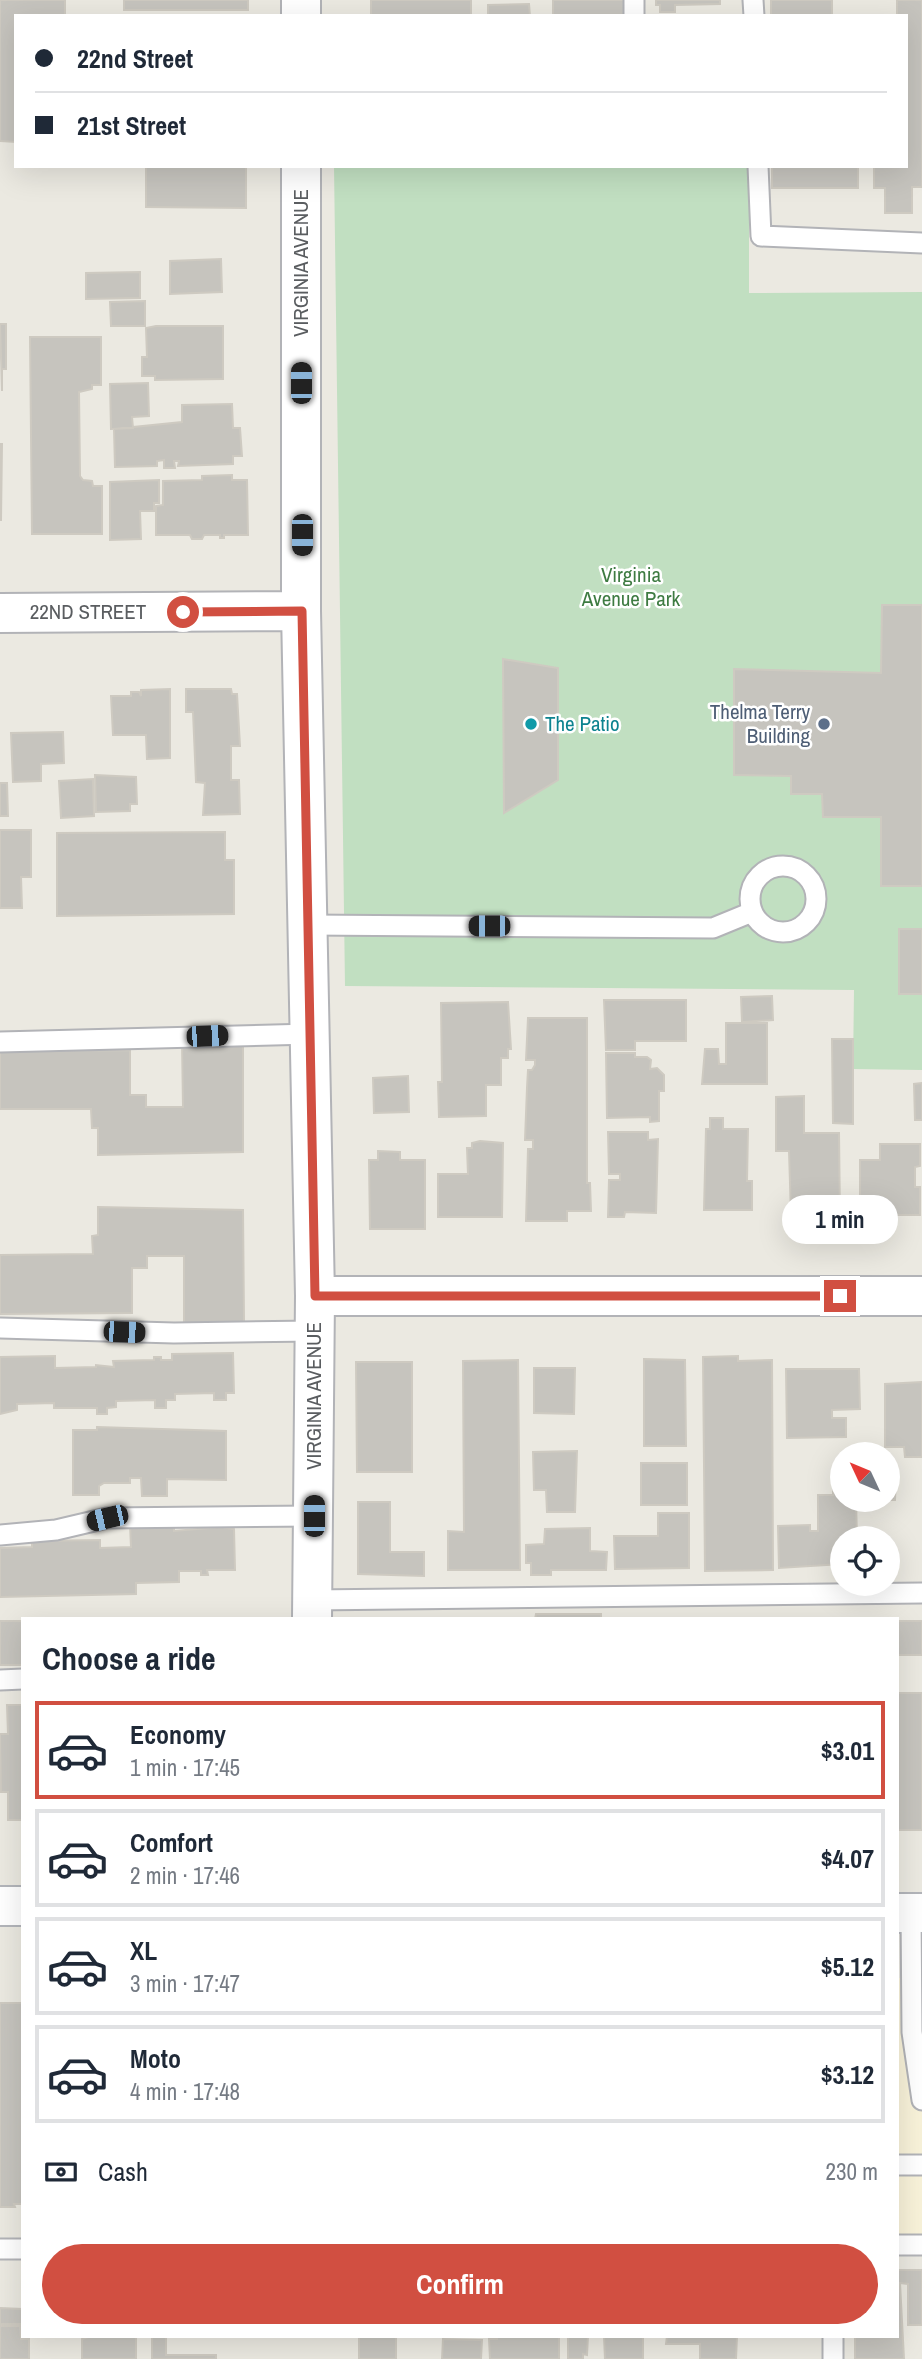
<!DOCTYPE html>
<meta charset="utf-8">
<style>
:root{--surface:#fff;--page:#f6f6f7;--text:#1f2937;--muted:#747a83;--line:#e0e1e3;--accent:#d14f41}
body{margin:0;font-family:"Archivo Narrow",sans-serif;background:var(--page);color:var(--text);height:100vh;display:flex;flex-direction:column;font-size:26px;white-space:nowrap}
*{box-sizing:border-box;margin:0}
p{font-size:23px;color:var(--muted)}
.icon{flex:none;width:38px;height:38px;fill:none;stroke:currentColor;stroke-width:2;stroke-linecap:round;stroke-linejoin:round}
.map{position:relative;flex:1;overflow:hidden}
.panel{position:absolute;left:21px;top:1617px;width:878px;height:721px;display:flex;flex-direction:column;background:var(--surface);border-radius:0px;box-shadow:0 7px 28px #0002}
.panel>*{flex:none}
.hud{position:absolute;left:14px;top:14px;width:894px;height:154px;border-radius:0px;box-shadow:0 7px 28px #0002;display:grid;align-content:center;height:154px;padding:0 21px;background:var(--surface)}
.needle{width:46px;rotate:314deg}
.buttons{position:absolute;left:830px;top:1442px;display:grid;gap:14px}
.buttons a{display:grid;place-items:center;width:70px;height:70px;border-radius:50%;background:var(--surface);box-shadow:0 7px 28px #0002;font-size:35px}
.end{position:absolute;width:32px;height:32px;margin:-16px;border:9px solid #d14f41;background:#fff;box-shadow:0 0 0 4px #fff}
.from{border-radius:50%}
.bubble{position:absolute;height:49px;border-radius:24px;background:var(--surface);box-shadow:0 7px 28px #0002;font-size:23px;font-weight:800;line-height:49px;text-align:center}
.car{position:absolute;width:21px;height:42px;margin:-21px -10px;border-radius:9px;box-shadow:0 0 5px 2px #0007;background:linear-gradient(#222 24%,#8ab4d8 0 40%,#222 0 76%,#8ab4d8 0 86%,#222 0)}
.hud b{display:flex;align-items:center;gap:24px;height:66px;font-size:26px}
.hud b+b{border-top:2px solid var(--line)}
.hud i{width:18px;height:18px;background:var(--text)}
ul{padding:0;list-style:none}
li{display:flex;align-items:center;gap:21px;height:98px;margin:0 14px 10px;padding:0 7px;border:4px solid var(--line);border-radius:0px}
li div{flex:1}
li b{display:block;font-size:26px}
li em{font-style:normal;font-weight:800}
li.current{border-color:var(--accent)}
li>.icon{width:63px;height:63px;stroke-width:1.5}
h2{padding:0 21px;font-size:32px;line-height:84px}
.pay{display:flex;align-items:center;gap:18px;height:77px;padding:0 21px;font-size:26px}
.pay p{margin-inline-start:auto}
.cta{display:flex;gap:14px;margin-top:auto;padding:14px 21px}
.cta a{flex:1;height:80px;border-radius:42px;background:var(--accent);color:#fff;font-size:28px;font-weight:800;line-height:80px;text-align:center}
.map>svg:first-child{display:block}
</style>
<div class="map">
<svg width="922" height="2359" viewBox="0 0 922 2359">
<rect width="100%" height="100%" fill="#ebe9e1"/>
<path fill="#f8f2d9" d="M898 1978H922V2236H898Z"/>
<path fill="#c1dfc1" d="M334 166H749V293L922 292V1070L853 1069 854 990 345 986Z"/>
<path fill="#c6c4be" stroke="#cecac1" stroke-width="2" d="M0 0H65V16H16V142L0 141Z
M124 0H248V10H124Z
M371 0H471V16H371Z
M553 0H627V16H553Z
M656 0H720V4L675 5V12H660V5H656Z
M771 0H832V16H771Z
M897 0H922V187H912V213H885V188H874V166H906V16H897Z
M529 4 530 16H488V5Z
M146 166H246V208L146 207Z
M772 166H858V188H772Z
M221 259 222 292 170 294V261Z
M140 272V298L86 299V273Z
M145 301V326H111L110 302Z
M0 324H6V369H2V391Z
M156 326H223V379L155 380V376H142V357H147L146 328Z
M30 337H101V385H92V389L79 392 80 476 83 480 92 481 93 486H102V534H32Z
M148 383 149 416 132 417 133 428 111 429 110 384Z
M232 404 233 428H240L242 456H233V464L178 466 179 461H174L175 468H164V460L157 461V466L115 467 114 429 182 422V405Z
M0 444H2L1 520H0Z
M232 475V480H247L248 535H224V538H220V535H204L202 539H192L190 535H156V506L163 505V481L202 480V476Z
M159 480V503H154V511H140L141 539 110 540V482Z
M882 605H922V886H881V817H823L822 794H791V776L734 775V669L881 673Z
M503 659 558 668V780L504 813Z
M170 689V758L147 759 146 735H113L111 696H131V692H139L141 696V690Z
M186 689H231L232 694H237L240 746H231V780H239L240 814 203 815 205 783 196 782 193 712H186Z
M63 732 64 763 41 764V781L13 782 11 733Z
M95 775 136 777 137 804H130V811L96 812Z
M93 779 94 816 61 818 59 781Z
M0 783H7L8 816H0Z
M0 830H31V877H21L22 908H0Z
M225 832V860H234V914L57 916V833Z
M899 929H922V994H899Z
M772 996 773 1020 742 1022 741 997Z
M604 1000H686V1041H635V1050H606Z
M508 1002 511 1049H508V1058H501V1085H486V1116L439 1117 438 1082H442L441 1003Z
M528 1018H587V1183H590L591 1211H567V1221H526L528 1149H533V1140H525L527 1088 528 1070H532L535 1065V1060H526Z
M726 1023H767V1084H702L705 1049H718L719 1064H726Z
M832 1039H853V1124L833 1123Z
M182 1041H243V1152L98 1155V1128H92L91 1109H0V1051L130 1050V1095H146V1107H183Z
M606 1053H635V1057H647L651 1060 650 1069 657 1068 664 1075V1091H659V1121L650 1122V1117L607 1118Z
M408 1076 409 1112 374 1113 373 1078Z
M922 1083V1120H915L914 1084Z
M804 1096V1133H839L840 1218 791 1215 789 1151H776V1097Z
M710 1118H723V1129H748L747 1181H752V1210H704L706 1129H710Z
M608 1132H648V1140L658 1139 656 1213 625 1212 624 1217H608L609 1180H620V1174H609Z
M480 1141 503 1143 502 1217H438V1174H468L467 1148H472V1143Z
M880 1144H920V1166L915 1167V1187H920V1215H889L888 1206H860V1160H880Z
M378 1151 400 1152V1160H425V1229H370L369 1160H378Z
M98 1207 243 1210 244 1322 184 1323V1256H147V1268H132V1313L0 1314V1255L93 1254 92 1236 98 1235Z
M233 1353 234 1393H226V1400H214V1393L175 1394V1400H166V1408H155V1400L116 1401V1407L107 1408V1414H97V1408H54V1403L17 1404V1410L0 1414V1357L55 1356V1368L96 1367V1365L114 1367 113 1361 154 1360V1357H161V1360H172V1354Z
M738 1356V1361L772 1360 773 1570 705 1571 703 1357Z
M644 1359 685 1360 686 1446H644Z
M518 1360 520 1570H448V1531L464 1532 463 1361Z
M356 1362H412V1472H357Z
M534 1368H575L574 1414 534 1413Z
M786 1369H859L860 1409 832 1410V1418H846V1437L787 1438Z
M922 1382V1457H905L904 1447H885V1384Z
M97 1427 226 1431V1480L167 1479V1496H142L141 1478H130V1483H104L99 1486V1495H73V1430H97Z
M577 1451 575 1512H547L546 1490H534L533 1452Z
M641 1463H687V1505H641Z
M887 1472H896L895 1500H868H887Z
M833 1489H842V1500H856L857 1538H842V1564L779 1568 778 1526 810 1525V1531H818V1495H833Z
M358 1502H390V1552H424V1576L358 1574Z
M658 1513H689V1568L615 1569 614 1536H658Z
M174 1524V1531L221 1527 234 1529 235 1570H207L208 1575H201V1571H179V1582L136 1583V1594L0 1597V1548L32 1547V1541L100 1540V1548L131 1547 130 1525Z
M590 1528V1551L607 1552 606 1570H551V1575H531V1563H526V1545L544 1544 545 1529Z
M536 1614H601V1619H535Z
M0 1621H23V1665H0Z
M898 1621H922V1655H898Z
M898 1693H922V1830H898Z
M7 1705H23V1820H8V1792H1L0 1734H8Z
M0 2003H23V2204H14L15 2207H0Z
M898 2270H922V2325H908V2284L900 2283 904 2359H855V2336H898Z
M0 2308 22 2309V2324H0Z
M0 2326H20L21 2339H29V2359H0Z
M92 2336H136V2359H82V2339Z
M152 2336H166V2355H216V2359H152Z
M359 2336H396V2359H359Z
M497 2336H559V2359H490L489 2339H497Z
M568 2336H588L587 2355 583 2354V2359H568Z
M604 2336H643V2359H605Z
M667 2336H737L736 2359H700V2344H666Z
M443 2339 482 2340 481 2359H442Z"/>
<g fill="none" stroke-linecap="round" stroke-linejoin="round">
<g stroke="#b2b3b7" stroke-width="23">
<path id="lane" d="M753 0 754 16
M634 16V0
M758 166 761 236 922 243
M750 899a33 33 0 1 1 66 0a33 33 0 1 1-66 0Z
M309 925 713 928 752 912
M0 1042 311 1034
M0 1328 174 1333 314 1331
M0 1535 56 1530 107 1518 314 1516
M312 1600 922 1593
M0 1680 23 1679
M911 1913 912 2032 922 2100
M898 2165H922
M898 2245H922
M0 2249H23
M833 2336V2359"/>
</g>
<g stroke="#b2b3b7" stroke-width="42">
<path id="street" d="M301 16V0
M301 166V611L315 1296 312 1619
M0 613 301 611
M315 1296H922"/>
</g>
<g stroke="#b3b5ba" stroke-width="42">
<path id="secondary" d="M0 1906H23
M898 1913H922"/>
</g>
<use href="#lane" stroke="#fff" stroke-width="19"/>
<use href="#street" stroke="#fff" stroke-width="38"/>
<use href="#secondary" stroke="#fff" stroke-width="38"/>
</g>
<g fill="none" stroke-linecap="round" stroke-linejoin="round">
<path stroke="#d14f41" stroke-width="9" d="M183 612 302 611 315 1296H840"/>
</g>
<circle fill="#0f9aa8" stroke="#fff" stroke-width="2.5" cx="531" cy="724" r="7"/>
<circle fill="#5c6f8a" stroke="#fff" stroke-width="2.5" cx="824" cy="724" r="7"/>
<g text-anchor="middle" stroke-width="5" stroke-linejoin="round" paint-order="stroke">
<g font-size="21" fill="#5a5d60" stroke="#fff">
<text transform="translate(301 263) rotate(-90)" y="7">VIRGINIA AVENUE</text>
<text x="88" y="619">22ND STREET</text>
<text transform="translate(314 1396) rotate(-90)" y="7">VIRGINIA AVENUE</text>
</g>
<g font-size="21" fill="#3e7b42" stroke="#fff">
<text x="631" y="582">Virginia<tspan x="631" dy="24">Avenue Park</tspan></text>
</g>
<g font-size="21" fill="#4e5e75" stroke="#fff" text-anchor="end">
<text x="810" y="719">Thelma Terry<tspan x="810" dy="24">Building</tspan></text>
</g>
<g font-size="21" fill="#0d838f" stroke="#fff" text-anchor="start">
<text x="545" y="731">The Patio</text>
</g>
</g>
</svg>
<div class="buttons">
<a><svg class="needle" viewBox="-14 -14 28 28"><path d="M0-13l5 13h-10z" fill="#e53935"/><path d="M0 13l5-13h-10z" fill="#747a83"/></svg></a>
<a><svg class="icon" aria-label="locate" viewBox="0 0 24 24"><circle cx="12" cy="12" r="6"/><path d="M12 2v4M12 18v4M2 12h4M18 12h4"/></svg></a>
</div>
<i class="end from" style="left:183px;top:612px"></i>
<i class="end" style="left:840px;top:1296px"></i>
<div class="bubble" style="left:782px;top:1195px;width:116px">1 min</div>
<i class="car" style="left:301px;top:383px;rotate:0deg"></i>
<i class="car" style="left:302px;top:535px;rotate:180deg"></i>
<i class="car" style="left:489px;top:926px;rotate:270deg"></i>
<i class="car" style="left:207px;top:1036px;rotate:88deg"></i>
<i class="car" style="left:124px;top:1332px;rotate:92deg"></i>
<i class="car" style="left:314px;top:1516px;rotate:0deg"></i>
<i class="car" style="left:107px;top:1518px;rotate:257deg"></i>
<div class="hud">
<b><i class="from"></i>22nd Street</b>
<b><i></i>21st Street</b>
</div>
<section class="panel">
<h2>Choose a ride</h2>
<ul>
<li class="current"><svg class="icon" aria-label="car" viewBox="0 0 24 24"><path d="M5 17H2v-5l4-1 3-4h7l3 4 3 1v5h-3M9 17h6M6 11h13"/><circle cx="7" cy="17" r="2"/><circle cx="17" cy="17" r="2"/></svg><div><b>Economy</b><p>1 min · 17:45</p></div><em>$3.01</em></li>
<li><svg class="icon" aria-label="car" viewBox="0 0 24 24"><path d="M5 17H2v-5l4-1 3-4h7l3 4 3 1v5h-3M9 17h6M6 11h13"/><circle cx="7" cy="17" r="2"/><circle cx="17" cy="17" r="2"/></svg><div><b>Comfort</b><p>2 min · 17:46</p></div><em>$4.07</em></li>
<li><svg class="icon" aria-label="car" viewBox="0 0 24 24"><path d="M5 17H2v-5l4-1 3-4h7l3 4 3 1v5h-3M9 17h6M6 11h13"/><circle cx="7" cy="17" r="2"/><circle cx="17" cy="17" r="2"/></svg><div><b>XL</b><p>3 min · 17:47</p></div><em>$5.12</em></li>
<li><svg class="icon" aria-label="car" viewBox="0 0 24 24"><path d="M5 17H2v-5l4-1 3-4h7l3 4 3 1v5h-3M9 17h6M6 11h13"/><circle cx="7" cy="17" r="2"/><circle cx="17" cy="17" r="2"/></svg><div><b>Moto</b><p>4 min · 17:48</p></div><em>$3.12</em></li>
</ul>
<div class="pay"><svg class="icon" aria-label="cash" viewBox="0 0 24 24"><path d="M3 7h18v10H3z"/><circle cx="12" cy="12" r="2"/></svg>Cash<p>230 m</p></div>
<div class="cta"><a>Confirm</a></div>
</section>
</div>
